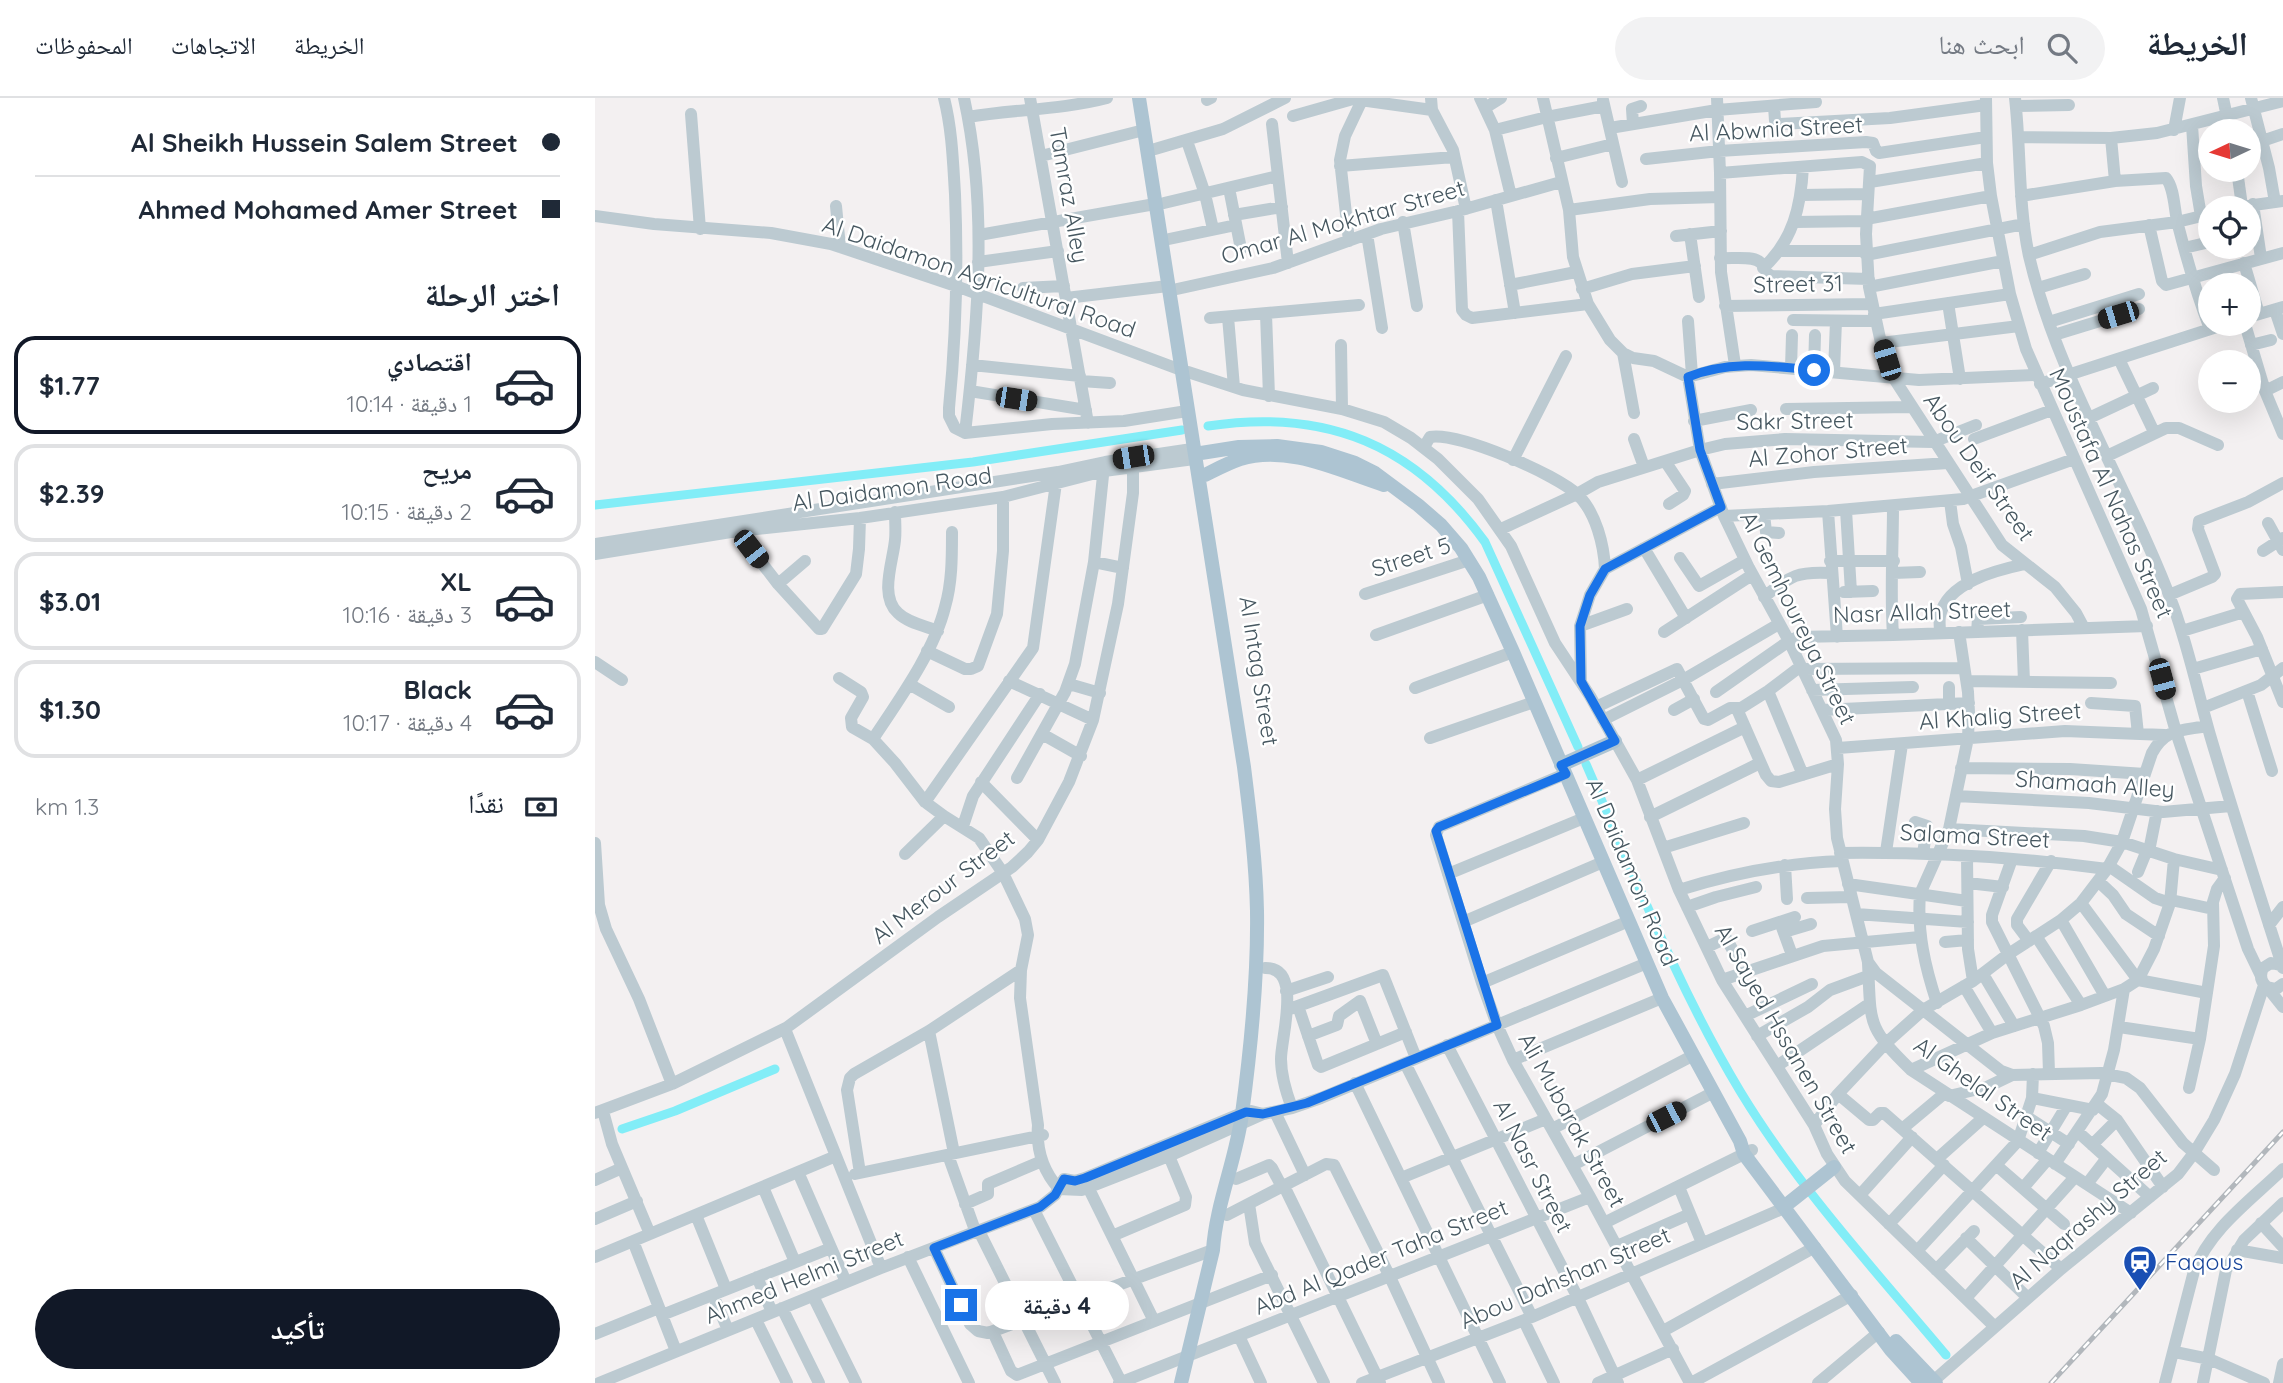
<!DOCTYPE html>
<html lang="ar">
<meta charset="utf-8">
<style>
:root{--surface:#fff;--page:#f2f2f3;--text:#1f2937;--muted:#747a83;--line:#e0e1e3;--accent:#111827}
body{margin:0;font-family:Quicksand,"Noto Naskh Arabic",sans-serif;background:var(--page);color:var(--text);direction:rtl;height:100vh;display:flex;flex-direction:column;font-size:26px;white-space:nowrap}
*{box-sizing:border-box;margin:0}
p{font-size:23px;color:var(--muted)}
.icon{flex:none;width:38px;height:38px;fill:none;stroke:currentColor;stroke-width:2;stroke-linecap:round;stroke-linejoin:round}
.map{position:relative;flex:1;overflow:hidden;direction:ltr}
.panel{display:flex;flex-direction:column;background:var(--surface);width:595px}
.panel>*{flex:none}
.guide{display:grid;align-content:center;height:154px;padding:0 35px;background:var(--surface)}
.needle{width:46px;rotate:266deg}
.fabs{position:absolute;left:1603px;top:21px;display:grid;gap:14px}
.fabs a{display:grid;place-items:center;width:63px;height:63px;border-radius:50%;background:var(--surface);box-shadow:0 7px 28px #0002;font-size:35px}
.end{position:absolute;width:32px;height:32px;margin:-16px;border:9px solid #1a73e8;background:#fff;box-shadow:0 0 0 4px #fff}
.from{border-radius:50%}
.bubble{position:absolute;height:49px;border-radius:24px;background:var(--surface);box-shadow:0 7px 28px #0002;font-size:23px;font-weight:800;line-height:49px;text-align:center;direction:rtl}
.car{position:absolute;width:21px;height:42px;margin:-21px -10px;border-radius:9px;box-shadow:0 0 5px 2px #0007;background:linear-gradient(#222 24%,#8ab4d8 0 40%,#222 0 76%,#8ab4d8 0 86%,#222 0)}
.guide b{display:flex;align-items:center;gap:24px;height:66px;font-size:26px}
.guide b+b{border-top:2px solid var(--line)}
.guide i{width:18px;height:18px;background:var(--text)}
ul{padding:0;list-style:none}
li{display:flex;align-items:center;gap:21px;height:98px;margin:0 14px 10px;padding:0 21px;border:4px solid var(--line);border-radius:21px}
li div{flex:1}
li b{display:block;font-size:26px}
li em{font-style:normal;font-weight:800}
li.active{border-color:var(--accent)}
li>.icon{width:63px;height:63px;stroke-width:1.5}
h2{padding:0 35px;font-size:32px;line-height:84px}
.pay{display:flex;align-items:center;gap:18px;height:77px;padding:0 35px;font-size:26px}
.pay p{margin-inline-start:auto}
.cta{display:flex;gap:14px;margin-top:auto;padding:14px 35px}
.cta a{flex:1;height:80px;border-radius:42px;background:var(--accent);color:#fff;font-size:28px;font-weight:800;line-height:80px;text-align:center}
header{display:flex;align-items:center;gap:42px;box-sizing:border-box;height:98px;padding:0 35px;background:var(--surface);border-bottom:2px solid var(--line)}
header strong{font-size:33px}
nav{display:flex;gap:38px;margin-inline-start:auto;font-size:24px}
.search{width:490px;height:63px;background:var(--page);display:flex;align-items:center;gap:18px;box-sizing:border-box;padding:0 24px;border-radius:38px;color:var(--muted);font-size:26px}
main{display:flex;flex:1;min-height:0}
.map>svg:first-child{display:block}
</style>
<header>
<strong>الخريطة</strong>
<div class="search"><svg class="icon" aria-label="search" viewBox="0 0 24 24"><circle cx="10" cy="10" r="6"/><path d="M15 15l6 6"/></svg>ابحث هنا</div>
<nav><a>الخريطة</a><a>الاتجاهات</a><a>المحفوظات</a></nav>
</header>
<main>
<div class="map">
<svg width="1688" height="1285" viewBox="0 0 1688 1285">
<rect width="100%" height="100%" fill="#f3f0f1"/>
<g fill="none" stroke-linecap="round" stroke-linejoin="round">
<path stroke="#82edf7" stroke-width="9" d="M613 328C732 310 820 347 890 444L983 649
M0 407 378 364 587 332
M991 666C1039 776 1083 890 1145 993 1203 1089 1279 1171 1351 1257
M27 1031 80 1013 180 971"/>
<path stroke="#bccad1" stroke-width="12" d="M349 0C357 31 358 64 360 96 363 167 361 239 354 310V318L360 330 370 335 457 326 529 323 592 313
M369 0C393 109 383 224 370 335
M435 0 493 325
M836 0 837 12 858 52 871 111
M885 0 900 32 916 98
M948 0 974 112 978 159 993 206 1015 242 1028 255 1038 260 1059 263 1093 279 1105 352 1129 418 1154 470 1194 543 1241 642 1243 666 1240 711 1242 740 1273 864 1281 875 1406 973 1417 977 1506 975 1531 980 1545 990 1588 1045 1619 1072
M1122 0 1125 75 1126 174 1140 267
M1391 0 1392 65 1396 98 1415 196 1431 251 1546 511 1581 634 1653 851 1666 878
M1420 0C1426 52 1423 106 1434 158 1463 282 1535 391 1579 510 1594 552 1603 595 1615 637 1638 715 1663 792 1688 870
M1628 0 1635 33
M1656 0 1674 70 1680 104
M612 2 616 0
M1008 2 1027 84
M1179 8 1180 23 1185 26 1295 20 1391 7
M1421 8 1474 7
M890 10 906 0
M96 16 105 131
M698 18 758 1 837 12
M373 19C420 11 466 12 512 0
M677 26 693 165
M1038 26 1037 11 1046 8
M1597 27 1601 88 1606 118
M1015 30 1122 12 1221 4
M900 32 952 19 1009 8
M1579 32 1585 0
M1424 39 1516 40 1562 35 1688 3
M1516 40 1520 83
M592 43 610 96 618 131
M1667 43 1688 36
M560 51 628 31 690 0
M446 58 549 32
M961 60 1018 46
M1051 61 1124 53 1271 44 1278 45 1281 53 1284 55 1391 39
M745 68 859 59
M1642 72 1647 108
M1125 75 1267 64 1275 68 1271 136 1274 189 1286 245 1298 279 1407 447 1460 489 1481 515 1489 530
M1275 84 1392 65
M634 90 646 151
M1206 97 1273 96
M1426 98 1520 83 1571 80C1580 91 1579 113 1583 127 1592 162 1602 197 1615 231
M901 102 920 215
M569 105 683 78
M1658 106 1666 160
M241 108 245 149
M1637 110 1688 103
M974 112 1055 101 1125 99
M863 113 867 212 871 217 877 220 993 206
M639 117 687 109
M0 118 59 126 176 135 236 146 361 188 586 272
M1271 121 1396 98
M808 124 822 208
M1200 124 1271 123
M1554 127 1567 183 1571 187 1688 155
M772 136 787 230
M1095 136 1104 199
M384 137 560 106
M1081 138 1126 133
M574 141 641 127
M754 143 745 62 750 38 768 0
M1589 150 1615 144
M1184 153H1271
M1271 157 1429 126
M1434 157 1505 134 1582 124 1615 116
M1125 160C1136 161 1159 157 1166 165 1171 171 1169 175 1177 178L1274 181
M383 164 463 153
M1649 165 1664 216
M1168 170C1198 143 1206 108 1208 69
M915 187 981 174
M1274 189 1408 163
M428 190 469 188
M1443 190 1490 176
M582 191 678 170 786 131 863 113 966 84
M987 191 1037 176 1100 168
M471 200 573 188
M1353 205 1365 281
M1130 208 1277 206
M1680 212 1688 236
M671 216 674 298
M1279 216 1415 196
M633 219 639 289
M1654 219 1688 209
M615 220 764 207
M1198 222 1281 223
M1093 223 1097 277
M1454 224 1544 196
M1650 226 1670 293 1688 336
M1459 237 1544 211
M1286 245 1424 228
M746 247 747 311
M1656 247 1676 242
M1028 255 1039 315
M1524 261 1559 334
M377 267 485 278
M1196 270 1197 237
M1219 272 1220 237
M593 274 648 292 747 311 789 324 816 340 843 361 883 401 916 448 960 545 995 598 1042 682 1084 792 1127 882 1219 1027 1232 1056 1250 1083 1400 1229
M1239 274 1241 223
M1093 279 1130 269 1156 267 1324 282 1441 277
M486 283 515 285
M1445 286 1631 226
M375 293 491 312
M1670 293 1688 284
M1191 311 1315 309
M1494 320 1558 290
M1099 323 1156 312
M1039 341 1049 369
M1379 341 1457 312
M829 349 835 339C864 334 961 376 983 397 1001 415 1009 447 1010 471
M1512 358 1571 330H1584L1623 347
M918 362 971 258
M1070 363 1090 393 1088 397 1074 406
M1117 386 1219 374 1353 365
M1355 403 1358 426 1366 449 1373 486
M1251 412 1256 494
M1233 413 1242 539
M300 414C300 423 301 433 300 442 298 464 284 498 303 515 313 525 331 528 343 533
M1169 416 1171 434 1184 435
M1129 418 1233 413 1368 401 1479 361
M1673 425 1688 452
M906 431 982 396 1003 384 1105 352 1130 346 1190 341 1338 344 1381 327
M142 433 183 486 224 531H227L261 476 264 451 265 420
M0 446 463 374 510 364 597 351
M1049 450 1091 520
M1668 453 1688 440
M0 456 142 433 265 420 408 399 509 373 599 361
M1085 460 1104 488 1150 462
M1235 463H1299
M499 464 528 470
M1298 475 1325 474
M183 486 210 463
M1249 494 1278 493
M1688 494 1645 496 1642 501 1662 539 1688 604
M770 496 874 462
M1574 497 1617 479 1620 476 1603 431 1604 423 1653 404 1688 385
M1169 499C1196 478 1201 473 1236 475
M985 528 1032 511
M1427 532 1429 584
M1587 533 1649 514
M1069 534 1157 477
M1382 534 1383 521 1426 519
M1345 535C1345 530 1344 523 1345 518 1352 484 1402 472 1430 466
M781 537 893 497
M1298 537C1295 494 1298 451 1298 408
M332 553 370 571H376L383 568 402 516 408 453V399
M0 564 27 582
M1207 571 1369 570
M1598 571 1667 551
M244 580 266 594 268 599 256 620 257 629 278 641 300 665 330 704 349 718 384 740 408 775 430 821 433 837 426 872 425 900 443 1027C441 1052 448 1073 464 1091L487 1092 574 1058 668 1016 697 1010 726 1000 1052 865
M414 583 498 622
M986 583 985 528 995 497 1010 471 1126 409
M1372 583 1516 585
M314 586 354 609
M474 586 505 595
M1354 589V606
M820 590 918 554
M1217 592 1318 589
M1173 593 1208 677
M1652 593 1677 673
M1121 594 1194 543 1203 539 1298 537 1552 528
M1496 605 1540 608 1543 636
M1001 609 1082 571 1109 621 1113 622 1135 610H1146L1173 593 1206 568
M1608 610 1666 587 1688 570
M1142 611 1171 677 1176 683 1184 684 1243 666
M1079 612 1099 601
M1227 612 1374 605
M1008 622 1088 582 1184 526
M447 636 486 658
M835 640 939 604
M278 641C303 603 339 554 350 509 357 485 357 460 357 434
M1243 650 1470 633 1570 637
M1366 670 1475 671 1550 676
M970 676 844 729 841 737 887 885 902 927 918 962 995 1099 1095 1285
M422 680 470 594 480 566 499 464 509 368
M1042 682 1150 629
M386 684 443 742
M1361 698 1494 705 1568 714 1636 708
M330 704 438 550 462 378
M1055 719 1165 665
M1320 724 1332 728 1328 756
M368 728 378 698 445 596
M1354 731 1489 738 1527 744 1579 761 1627 772
M0 745 4 807 11 831 44 901 77 986
M1068 750 1149 725
M1554 753 1562 713
M1291 754 1307 646
M1245 755C1334 754 1424 759 1512 771
M310 756 349 718
M1372 758 1373 851 1378 883
M1417 761 1397 817V824L1449 928 1453 945 1454 975
M1190 767 1192 801
M1514 768 1560 800 1575 805
M1543 774 1552 752
M853 776 989 720
M1503 783 1518 797 1531 816 1564 838
M1373 785 1408 789
M1253 786 1372 803
M1084 792C1138 775 1191 765 1247 763
M1212 800 1256 799
M1576 802 1618 811
M1486 805 1543 882 1612 895
M1092 809 1121 799 1161 789
M1261 816 1373 824
M1466 822 1510 898
M868 824 1008 764
M1185 824 1197 857
M1674 827 1688 809
M1157 833 1200 819
M1189 834 1216 826
M1441 838 1486 907
M1434 843 1422 827V821L1456 763
M1350 844 1373 842
M1112 849 1131 840 1141 858
M1273 865C1276 926 1271 928 1316 972L1536 1115
M670 870C708 869 686 939 686 961 686 978 691 994 697 1010
M1688 870 1685 867 1676 865 1668 870C1664 878 1666 884 1672 889L1681 891 1688 886
M1388 876 1419 928
M1127 882 1228 848 1325 839
M887 885 1034 823
M1369 888 1397 935
M1672 889 1688 909
M691 893 733 879
M1342 905C1330 869 1322 834 1325 796L1354 731 1373 640 1374 615 1373 594 1364 534
M703 908 723 967 726 969 811 934
M692 912 788 877 821 960
M1150 918 1217 886
M1524 929 1605 941
M190 931 286 1170
M334 933 359 1055
M713 938 742 927 744 918 765 903 782 946
M1162 938 1213 909 1235 892 1273 878
M852 947 983 1200 1023 1285
M918 962 1067 900
M810 965 937 1219
M1182 968 1274 906
M1316 972 1397 935 1486 907 1529 891 1543 882 1559 851 1575 805 1579 761
M760 985 905 1285
M1594 990 1605 941 1619 848 1618 804 1622 791 1630 780
M1243 996 1274 1022H1278L1285 1015H1289L1466 1171
M1354 998 1392 989 1417 977
M1437 1000 1498 1012
M1502 1006 1522 1022 1568 1089
M8 1013 17 1046 55 1136
M680 1014 710 1077
M0 1015 77 986 191 930 343 819 417 769 433 754 443 742 474 684 498 622 523 506 538 395V359
M1432 1019 1474 1046
M1219 1027 1243 996 1290 946 1328 912 1378 883 1412 857 1466 822 1486 805 1512 771 1527 744 1557 655C1571 630 1586 633 1612 628
M957 1031 1097 958
M1307 1031 1350 995
M1483 1034 1555 1099
M1497 1047 1522 1022
M1443 1055 1472 1007
M353 1057 381 1135
M1342 1061 1388 1020
M1460 1066 1507 996 1519 952 1529 891
M978 1067 1117 995
M1401 1067 1469 1126
M203 1074 251 1184
M265 1075 252 992 255 980 259 976 334 933 426 872
M260 1076 448 1037
M806 1080 951 1021
M469 1081 480 1083 490 1080 647 1015 656 1013 668 1016
M641 1081 674 1067 677 1070 687 1089
M0 1082 27 1070
M1492 1086 1512 1060
M689 1088 785 1285
M168 1089 200 1164
M493 1089 559 1223
M1084 1089 1107 1145
M1428 1090 1453 1061
M1265 1097 1317 1039
M370 1106 393 1096V1086L447 1063
M654 1106 660 1145 729 1285
M439 1112 526 1284
M101 1117 131 1191
M632 1117 731 1066 739 1067 795 1179 844 1285
M0 1121 42 1103
M1009 1125 1157 1052
M1666 1125 1688 1149
M1294 1126 1349 1067
M384 1133 460 1285
M517 1138 590 1107 591 1099 574 1058
M1371 1140 1433 1200
M38 1143 81 1253
M1022 1148 1095 1116
M339 1150 375 1226 383 1233 393 1235 618 1152
M1642 1152 1688 1160
M1322 1153 1423 1043 1437 1000 1438 976
M0 1159 241 1058
M313 1159 374 1285
M1341 1172 1379 1133
M162 1179 177 1214
M118 1197 133 1232
M218 1198 261 1285
M1371 1200 1480 1079
M187 1210 224 1285
M67 1217 236 1150
M161 1222 192 1285
M929 1223 959 1285
M1068 1233 1220 1149
M398 1234 416 1273 422 1277 677 1177
M0 1236 64 1210
M644 1238 666 1285
M1580 1254 1614 1261 1669 1285
M4 1285 286 1170 445 1109 460 1097 469 1081
M524 1285 995 1099
M767 1285 937 1219 1189 1110
M1003 1285 1078 1251
M1096 1285 1257 1197
M1223 1285 1284 1234
M1336 1285 1466 1171 1583 1076 1599 1055 1619 1022 1640 976 1669 887
M1570 1285 1599 1173C1615 1131 1656 1102 1688 1071
M1608 1285 1631 1172 1649 1142 1688 1105
M1684 1285 1688 1266"/>
<path stroke="#adc4d2" stroke-width="14" d="M544 0 649 669C655 717 661 765 662 813 663 881 656 949 647 1016 641 1062 621 1106 618 1152L586 1285
M606 355 644 349 682 348 726 354 760 365 780 375 823 407 846 427 866 450 884 479 918 554 1067 900 1145 1043 1149 1056 1296 1252 1326 1285
M610 377C622 371 633 365 645 361 693 346 745 373 789 387
M966 667 1020 643
M1195 1104 1239 1069
M1301 1243 1341 1285"/>
<g stroke="#b2b7bc" stroke-width="5">
<path id="rail" d="M1456 1285 1688 1034"/>
</g>
<use href="#rail" stroke="#fff" stroke-width="2.5" stroke-dasharray="8" stroke-linecap="butt"/>
</g>
<g fill="none" stroke-linecap="round" stroke-linejoin="round">
<path stroke="#1a73e8" stroke-width="9" d="M366 1207 339 1150 445 1109 460 1097 469 1081 480 1083 490 1080 651 1014 668 1016 712 1005 902 927 841 733 844 729 971 676 966 667 1020 643 986 583 985 528 995 497 1010 471 1126 409 1105 352 1093 279C1134 262 1176 268 1219 272"/>
</g>
<defs>
<g id="station-pin" transform="scale(1.75)"><path d="M0 17L-7.5 6A9.5 9.5 0 1 1 7.5 6Z" fill="#1a4fb4" stroke="#fff"/><path d="M-3-6H3Q5-6 5-4V2Q5 4 3 4L4.5 6H3L1.5 4h-3L-3 6H-4.5L-3 4Q-5 4-5 2V-4Q-5-6-3-6ZM-3.5-4v3h7v-3ZM-3.5 1v1.5H-2V1ZM2 1v1.5H3.5V1Z" fill="#fff"/></g>
</defs>
<g fill-rule="evenodd">
<use href="#station-pin" x="1545" y="1164"/>
</g>
<g text-anchor="middle" stroke-width="5" stroke-linejoin="round" paint-order="stroke">
<g font-size="23" fill="#465760" stroke="#fff">
<text transform="translate(1181 31) rotate(-3)" y="8">Al Abwnia Street</text>
<text transform="translate(474 97) rotate(80)" y="8">Tamraz Alley</text>
<text transform="translate(748 124) rotate(-16)" y="8">Omar Al Mokhtar Street</text>
<text transform="translate(384 179) rotate(19)" y="8">Al Daidamon Agricultural Road</text>
<text transform="translate(1203 186) rotate(-1)" y="8">Street 31</text>
<text transform="translate(1200 323) rotate(-1)" y="8">Sakr Street</text>
<text transform="translate(1233 354) rotate(-5)" y="8">Al Zohor Street</text>
<text transform="translate(1384 369) rotate(55)" y="8">Abou Deif Street</text>
<text transform="translate(297 391) rotate(-8)" y="8">Al Daidamon Road</text>
<text transform="translate(1516 395) rotate(66)" y="8">Moustafa Al Nahas Street</text>
<text transform="translate(816 459) rotate(-18)" y="8">Street 5</text>
<text transform="translate(1327 514) rotate(-2)" y="8">Nasr Allah Street</text>
<text transform="translate(1203 520) rotate(64)" y="8">Al Gemhoureya Street</text>
<text transform="translate(664 573) rotate(81)" y="8">Al Intag Street</text>
<text transform="translate(1405 618) rotate(-4)" y="8">Al Khalig Street</text>
<text transform="translate(1500 686) rotate(4)" y="8">Shamaah Alley</text>
<text transform="translate(1380 738) rotate(3)" y="8">Salama Street</text>
<text transform="translate(1037 774) rotate(67)" y="8">Al Daidamon Road</text>
<text transform="translate(348 789) rotate(-37)" y="8">Al Merour Street</text>
<text transform="translate(1191 941) rotate(60)" y="8">Al Sayed Hssanen Street</text>
<text transform="translate(1388 991) rotate(35)" y="8">Al Ghelal Street</text>
<text transform="translate(977 1022) rotate(61)" y="8">Ali Mubarak Street</text>
<text transform="translate(938 1068) rotate(63)" y="8">Al Nasr Street</text>
<text transform="translate(1493 1121) rotate(-41)" y="8">Al Naqrashy Street</text>
<text transform="translate(786 1159) rotate(-22)" y="8">Abd Al Qader Taha Street</text>
<text transform="translate(209 1179) rotate(-22)" y="8">Ahmed Helmi Street</text>
<text transform="translate(970 1180) rotate(-23)" y="8">Abou Dahshan Street</text>
</g>
<g font-size="23" fill="#164399" stroke="#fff" text-anchor="start">
<text x="1570" y="1172">Faqous</text>
</g>
</g>
</svg>
<div class="fabs">
<a><svg class="needle" viewBox="-14 -14 28 28"><path d="M0-13l5 13h-10z" fill="#e53935"/><path d="M0 13l5-13h-10z" fill="#747a83"/></svg></a>
<a><svg class="icon" aria-label="locate" viewBox="0 0 24 24"><circle cx="12" cy="12" r="6"/><path d="M12 2v4M12 18v4M2 12h4M18 12h4"/></svg></a>
<a>+</a>
<a>−</a>
</div>
<i class="end from" style="left:1219px;top:272px"></i>
<i class="end" style="left:366px;top:1207px"></i>
<div class="bubble" style="left:390px;top:1183px;width:144px">4 دقيقة</div>
<i class="car" style="left:1523px;top:217px;rotate:253deg"></i>
<i class="car" style="left:1292px;top:262px;rotate:343deg"></i>
<i class="car" style="left:421px;top:301px;rotate:99deg"></i>
<i class="car" style="left:538px;top:359px;rotate:261deg"></i>
<i class="car" style="left:156px;top:451px;rotate:142deg"></i>
<i class="car" style="left:1567px;top:581px;rotate:165deg"></i>
<i class="car" style="left:1071px;top:1019px;rotate:63deg"></i>
</div>
<section class="panel">
<div class="guide">
<b><i class="from"></i>Al Sheikh Hussein Salem Street</b>
<b><i></i>Ahmed Mohamed Amer Street</b>
</div>
<h2>اختر الرحلة</h2>
<ul>
<li class="active"><svg class="icon" aria-label="car" viewBox="0 0 24 24"><path d="M5 17H2v-5l4-1 3-4h7l3 4 3 1v5h-3M9 17h6M6 11h13"/><circle cx="7" cy="17" r="2"/><circle cx="17" cy="17" r="2"/></svg><div><b>اقتصادي</b><p>1 دقيقة · 10:14</p></div><em>$1.77</em></li>
<li><svg class="icon" aria-label="car" viewBox="0 0 24 24"><path d="M5 17H2v-5l4-1 3-4h7l3 4 3 1v5h-3M9 17h6M6 11h13"/><circle cx="7" cy="17" r="2"/><circle cx="17" cy="17" r="2"/></svg><div><b>مريح</b><p>2 دقيقة · 10:15</p></div><em>$2.39</em></li>
<li><svg class="icon" aria-label="car" viewBox="0 0 24 24"><path d="M5 17H2v-5l4-1 3-4h7l3 4 3 1v5h-3M9 17h6M6 11h13"/><circle cx="7" cy="17" r="2"/><circle cx="17" cy="17" r="2"/></svg><div><b>XL</b><p>3 دقيقة · 10:16</p></div><em>$3.01</em></li>
<li><svg class="icon" aria-label="car" viewBox="0 0 24 24"><path d="M5 17H2v-5l4-1 3-4h7l3 4 3 1v5h-3M9 17h6M6 11h13"/><circle cx="7" cy="17" r="2"/><circle cx="17" cy="17" r="2"/></svg><div><b>Black</b><p>4 دقيقة · 10:17</p></div><em>$1.30</em></li>
</ul>
<div class="pay"><svg class="icon" aria-label="cash" viewBox="0 0 24 24"><path d="M3 7h18v10H3z"/><circle cx="12" cy="12" r="2"/></svg>نقدًا<p>1.3 km</p></div>
<div class="cta"><a>تأكيد</a></div>
</section>
</main>
